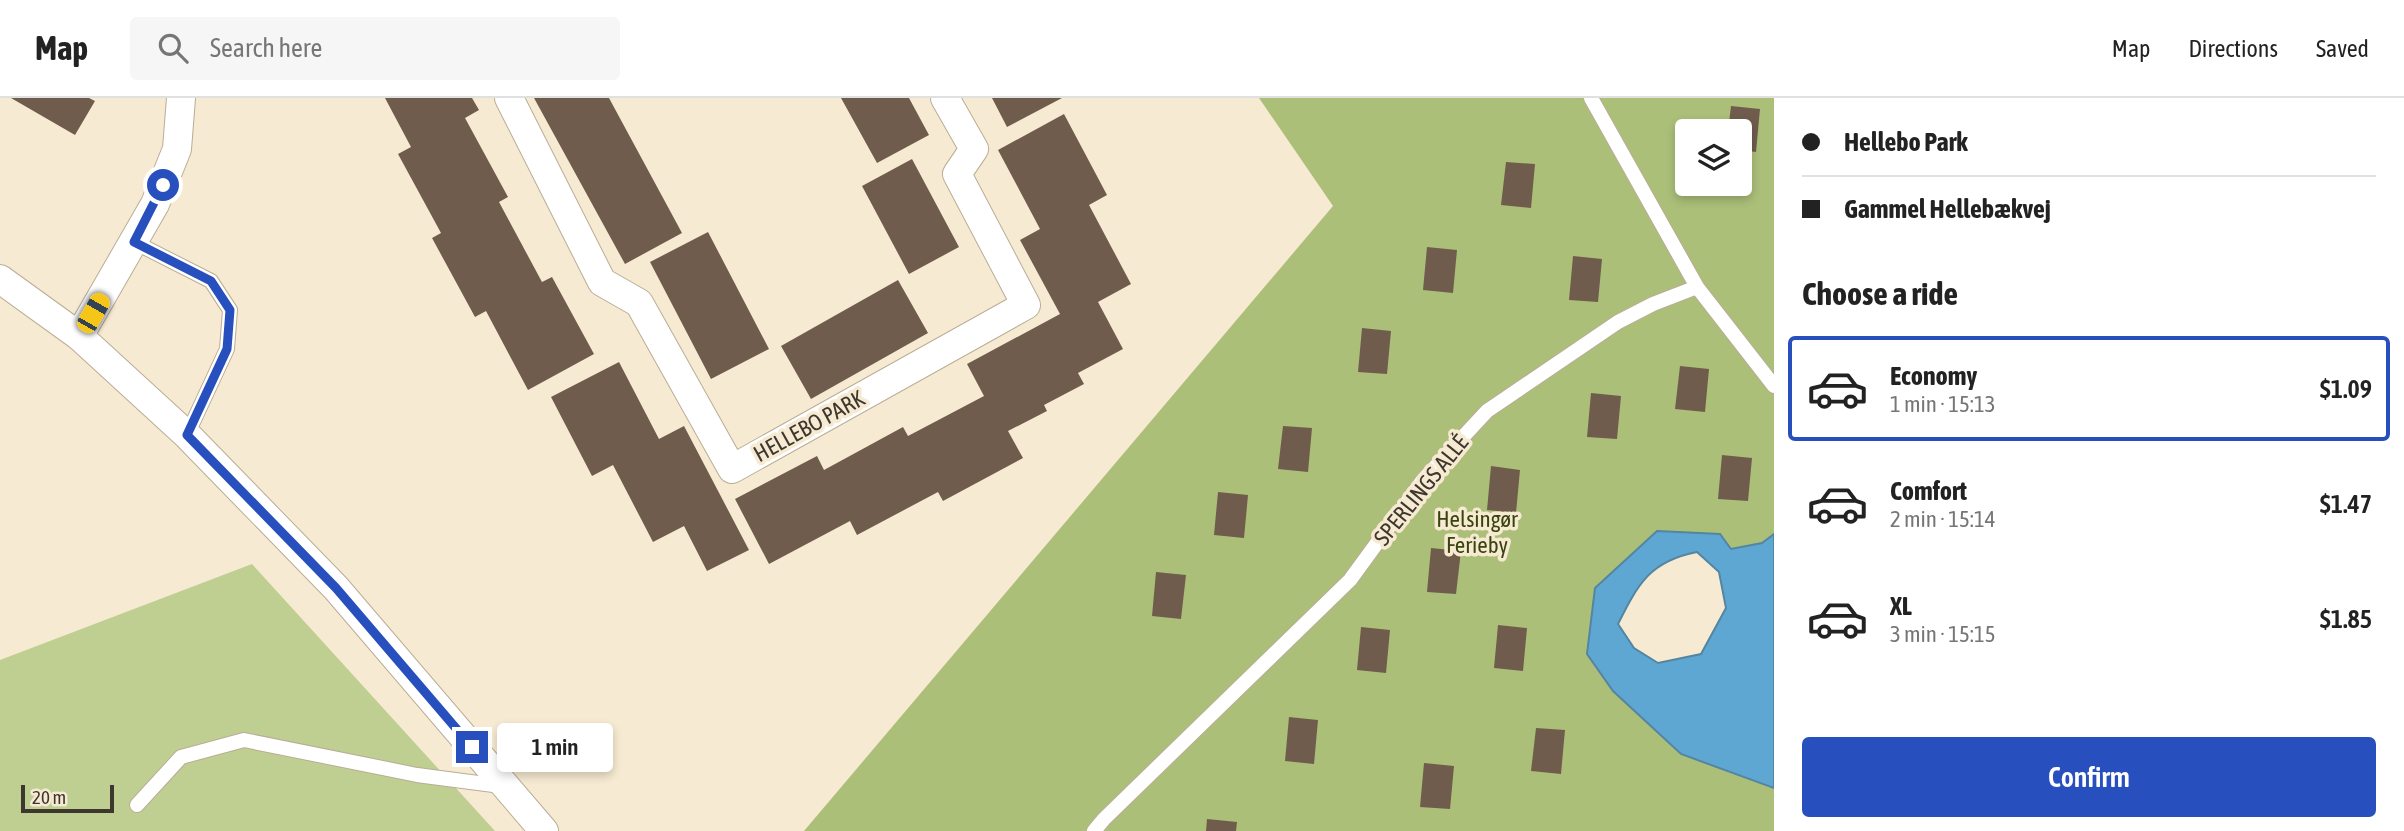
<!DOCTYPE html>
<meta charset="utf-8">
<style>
:root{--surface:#fff;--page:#f6f6f6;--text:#222;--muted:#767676;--line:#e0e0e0;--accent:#274fbe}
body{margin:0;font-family:"Asap Condensed",sans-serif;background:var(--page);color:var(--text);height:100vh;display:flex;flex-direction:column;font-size:26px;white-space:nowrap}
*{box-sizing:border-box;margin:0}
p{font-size:23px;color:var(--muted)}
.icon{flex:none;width:38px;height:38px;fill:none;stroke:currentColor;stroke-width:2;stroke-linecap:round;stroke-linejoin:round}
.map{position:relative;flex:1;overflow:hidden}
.side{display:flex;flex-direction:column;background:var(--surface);width:630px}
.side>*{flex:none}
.top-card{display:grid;align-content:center;height:154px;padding:0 28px;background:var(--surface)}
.fabs{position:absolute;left:1675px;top:21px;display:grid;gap:14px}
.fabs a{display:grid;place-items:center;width:77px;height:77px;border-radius:7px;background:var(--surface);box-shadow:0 4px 10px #0003;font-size:35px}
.scale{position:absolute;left:21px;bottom:18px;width:93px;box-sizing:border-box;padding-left:7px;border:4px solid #3d372e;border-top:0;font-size:19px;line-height:24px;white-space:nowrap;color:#3d372e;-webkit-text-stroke:5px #f7ead2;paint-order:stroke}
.end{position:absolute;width:32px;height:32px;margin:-16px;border:9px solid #274fbe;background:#fff;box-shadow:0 0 0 4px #fff}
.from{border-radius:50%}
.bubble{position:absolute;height:49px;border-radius:7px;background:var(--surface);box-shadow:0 4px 10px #0003;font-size:23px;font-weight:600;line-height:49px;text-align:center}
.car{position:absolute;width:21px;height:42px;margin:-21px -10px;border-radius:9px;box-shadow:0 0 5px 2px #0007;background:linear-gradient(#f5c518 24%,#345 0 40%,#f5c518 0 76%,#345 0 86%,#f5c518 0)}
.top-card b{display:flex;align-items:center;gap:24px;height:66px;font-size:26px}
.top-card b+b{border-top:2px solid var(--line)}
.top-card i{width:18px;height:18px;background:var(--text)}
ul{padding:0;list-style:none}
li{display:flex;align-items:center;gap:21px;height:105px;margin:0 14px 10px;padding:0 14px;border:4px solid transparent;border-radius:7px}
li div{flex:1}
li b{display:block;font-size:26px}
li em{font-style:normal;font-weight:600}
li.selected{border-color:var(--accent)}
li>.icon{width:63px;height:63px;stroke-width:1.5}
h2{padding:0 28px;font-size:32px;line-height:84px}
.primary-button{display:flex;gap:14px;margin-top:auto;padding:14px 28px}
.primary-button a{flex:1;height:80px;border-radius:7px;background:var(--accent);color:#fff;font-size:28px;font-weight:600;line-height:80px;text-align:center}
header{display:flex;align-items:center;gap:42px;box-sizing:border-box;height:98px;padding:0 35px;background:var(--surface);border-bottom:2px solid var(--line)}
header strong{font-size:33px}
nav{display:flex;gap:38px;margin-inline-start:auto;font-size:24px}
.search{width:490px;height:63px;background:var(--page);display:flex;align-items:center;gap:18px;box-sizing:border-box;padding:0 24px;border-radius:7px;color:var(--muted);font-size:26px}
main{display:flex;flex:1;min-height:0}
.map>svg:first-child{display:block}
</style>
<header>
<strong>Map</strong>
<div class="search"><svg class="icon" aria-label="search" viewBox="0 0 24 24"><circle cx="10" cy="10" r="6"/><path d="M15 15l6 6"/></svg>Search here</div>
<nav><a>Map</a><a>Directions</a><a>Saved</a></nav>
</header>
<main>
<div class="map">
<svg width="1774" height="733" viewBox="0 0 1774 733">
<rect width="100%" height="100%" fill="#f7ead2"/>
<path fill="#becf91" d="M252 466 495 733H0V562Z"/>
<path fill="#acbf79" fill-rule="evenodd" d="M1259 0H1774V436L1762 445 1731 451 1720 436 1595 490 1680 656 1774 690V733H804L1333 108ZM1687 33H1740V86H1687Z"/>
<path fill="#5ea7d2" stroke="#5485a1" stroke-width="2" fill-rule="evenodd" d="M1657 433 1720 436 1731 451 1762 445 1774 436V690L1681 656 1613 593 1587 556 1595 490ZM1697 454 1719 474 1726 510 1701 556 1658 565 1634 550 1618 526C1638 486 1650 463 1697 454Z"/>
<path fill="#6f5c4d" d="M11 0H89L95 3 75 37Z
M385 0H472L479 12 465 20 508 99 499 104 542 184 552 179 594 256 528 292 486 213 475 219 432 140 441 135 398 56 411 49Z
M534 0H609L682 135 625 166Z
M841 0H909L929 37 877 65Z
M992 0H1062L1007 29Z
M1731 8 1760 11 1756 54 1740 52V33H1728Z
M1064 16 1107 97 1089 107 1131 186 1098 204 1123 251 1078 275 1084 286 1044 307 1047 313 1008 333 1023 360 943 403 938 394 857 437 850 423 769 466 735 401 817 358 824 372 903 329 908 338 984 298 967 266 1060 216 1020 142 1040 131 998 52Z
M912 61 959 149 909 176 862 88Z
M1506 64 1535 66 1531 110 1501 107Z
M708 134 769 251 711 281 650 164Z
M1427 149 1457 152 1453 195 1423 192Z
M1573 158 1602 161 1598 204 1569 202Z
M898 182 928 235 811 301 781 248Z
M1362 230 1391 233 1387 276 1358 274Z
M619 264 659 341 684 328 749 452 707 473 684 428 653 444 613 367 592 378 551 299Z
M1680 268 1709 271 1705 314 1675 311Z
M1591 295 1621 298 1617 341 1587 339Z
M1283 328 1312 330 1308 374 1278 371Z
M1722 357 1752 360 1748 403 1718 401Z
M1491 368 1520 372 1516 415 1487 412Z
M1218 394 1248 397 1244 440 1214 437Z
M1431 450 1461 453 1456 496 1427 494Z
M1156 474 1186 477 1181 521 1152 518Z
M1498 527 1527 530 1523 573 1494 570Z
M1361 529 1390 532 1386 575 1357 572Z
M1289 619 1318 622 1314 666 1285 663Z
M1536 630 1565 632 1561 676 1531 673Z
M1424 665 1454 668 1450 711 1420 709Z
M1207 721 1237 724 1236 733H1206Z"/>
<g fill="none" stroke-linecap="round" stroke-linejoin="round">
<g stroke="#baad96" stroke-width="16">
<path id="lane" d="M1591 0 1697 189 1774 288
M134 144 211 183 230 212 227 251 187 337
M137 707 181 659 244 642 417 677 501 688
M1094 733 1104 721 1350 482 1423 382 1487 313 1618 224 1653 206 1697 189"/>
</g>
<g stroke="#baad96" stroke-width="30">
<path id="street" d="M509 0 602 184 639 205 732 371 1026 207 957 76 974 51 945 0
M0 181 79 238 187 337 336 490 544 733
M79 238 155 106 177 51 181 0"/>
</g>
<use href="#lane" stroke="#fff" stroke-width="14"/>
<use href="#street" stroke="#fff" stroke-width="28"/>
</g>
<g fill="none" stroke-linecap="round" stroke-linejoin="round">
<path stroke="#274fbe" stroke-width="9" d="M163 87 134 144 211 183 230 212 227 251 187 337 336 490 472 649"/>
</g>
<g text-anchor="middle" stroke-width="7" stroke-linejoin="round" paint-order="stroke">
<g font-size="23" fill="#3d372e" stroke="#f7ead2">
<text transform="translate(809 328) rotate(-29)" y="8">HELLEBO PARK</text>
<text transform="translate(1421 392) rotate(-51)" y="8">SPERLINGS ALLÉ</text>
</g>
<g font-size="23" fill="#38440f" stroke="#f7ead2">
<text x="1477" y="429">Helsingør<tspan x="1477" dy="26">Ferieby</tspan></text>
</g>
</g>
</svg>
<div class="fabs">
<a><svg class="icon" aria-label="layers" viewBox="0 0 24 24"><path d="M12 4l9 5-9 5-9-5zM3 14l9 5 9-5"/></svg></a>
</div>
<div class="scale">20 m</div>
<i class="end from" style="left:163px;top:87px"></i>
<i class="end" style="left:472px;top:649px"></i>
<div class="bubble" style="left:497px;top:625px;width:116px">1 min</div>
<i class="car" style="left:93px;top:215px;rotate:30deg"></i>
</div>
<section class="side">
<div class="top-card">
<b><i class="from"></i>Hellebo Park</b>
<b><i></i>Gammel Hellebækvej</b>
</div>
<h2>Choose a ride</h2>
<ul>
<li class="selected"><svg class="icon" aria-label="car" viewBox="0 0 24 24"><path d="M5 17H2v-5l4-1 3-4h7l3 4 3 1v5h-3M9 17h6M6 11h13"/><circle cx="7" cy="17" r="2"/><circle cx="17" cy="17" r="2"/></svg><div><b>Economy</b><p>1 min · 15:13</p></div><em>$1.09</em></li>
<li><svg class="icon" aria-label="car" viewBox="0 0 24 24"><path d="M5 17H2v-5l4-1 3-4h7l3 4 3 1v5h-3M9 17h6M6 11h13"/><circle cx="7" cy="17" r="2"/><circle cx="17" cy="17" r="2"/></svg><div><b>Comfort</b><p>2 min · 15:14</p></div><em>$1.47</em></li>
<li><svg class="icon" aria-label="car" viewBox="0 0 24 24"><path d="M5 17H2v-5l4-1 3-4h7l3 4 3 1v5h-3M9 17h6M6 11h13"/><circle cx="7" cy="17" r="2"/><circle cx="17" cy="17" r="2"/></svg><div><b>XL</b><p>3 min · 15:15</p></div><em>$1.85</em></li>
</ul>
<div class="primary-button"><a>Confirm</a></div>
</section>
</main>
